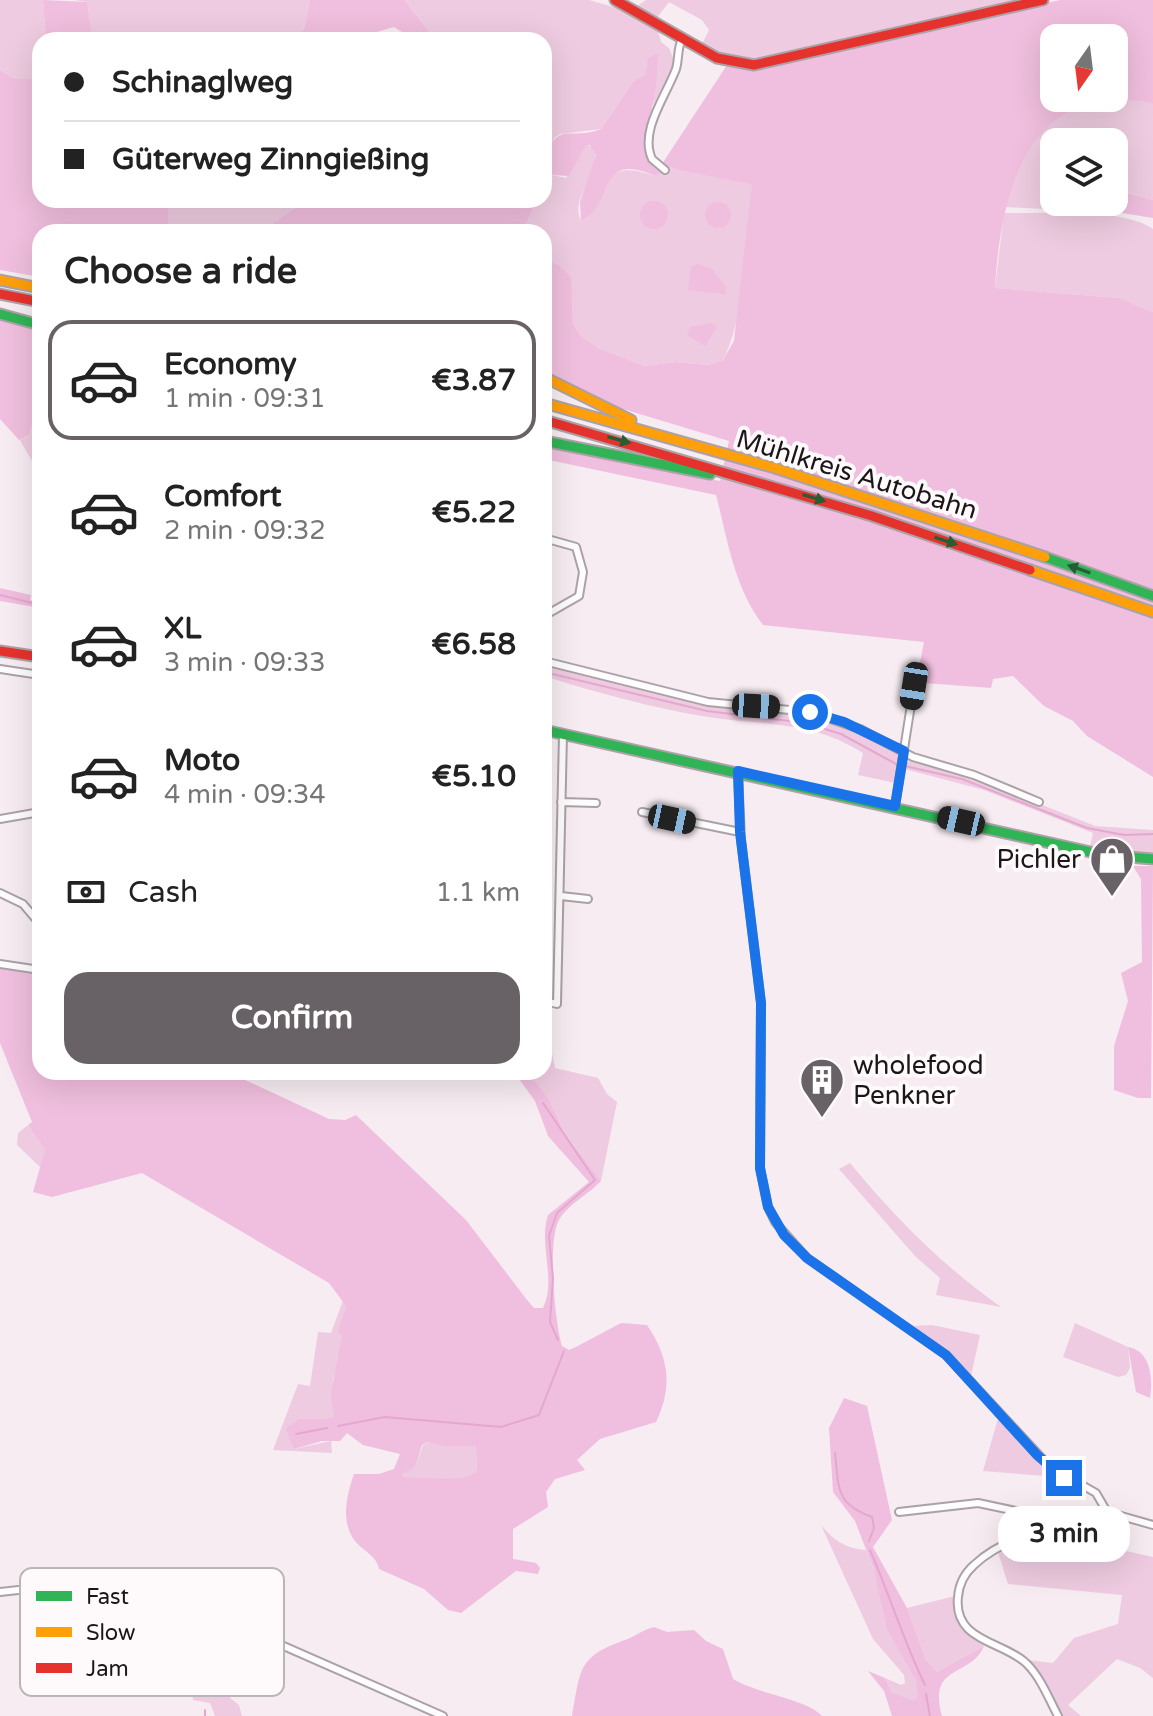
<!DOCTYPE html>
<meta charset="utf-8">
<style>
:root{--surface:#fff;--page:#f2f2f2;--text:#222;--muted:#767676;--line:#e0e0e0;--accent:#686165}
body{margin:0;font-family:"Varela Round",sans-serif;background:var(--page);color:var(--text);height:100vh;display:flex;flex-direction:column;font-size:30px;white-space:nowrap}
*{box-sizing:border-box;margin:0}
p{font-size:26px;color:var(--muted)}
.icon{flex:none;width:44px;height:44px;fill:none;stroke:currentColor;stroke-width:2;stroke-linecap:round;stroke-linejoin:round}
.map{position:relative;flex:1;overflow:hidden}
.side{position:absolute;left:32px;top:224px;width:520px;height:856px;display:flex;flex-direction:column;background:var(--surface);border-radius:24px;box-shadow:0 8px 32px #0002}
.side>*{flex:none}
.top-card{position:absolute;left:32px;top:32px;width:520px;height:176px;border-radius:24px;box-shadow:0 8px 32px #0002;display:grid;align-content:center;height:176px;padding:0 32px;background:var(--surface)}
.needle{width:52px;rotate:194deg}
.fabs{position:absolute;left:1040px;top:24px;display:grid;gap:16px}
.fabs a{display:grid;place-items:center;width:88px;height:88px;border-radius:16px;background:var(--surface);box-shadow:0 8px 32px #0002;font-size:40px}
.end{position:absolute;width:36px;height:36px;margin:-18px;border:10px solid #1a73e8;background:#fff;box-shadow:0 0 0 4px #fff}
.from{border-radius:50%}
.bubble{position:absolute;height:56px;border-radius:24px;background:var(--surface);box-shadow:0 8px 32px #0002;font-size:26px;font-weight:700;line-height:56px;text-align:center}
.car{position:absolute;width:24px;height:48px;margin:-24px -12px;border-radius:10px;box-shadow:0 0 6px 2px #0007;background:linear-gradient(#222 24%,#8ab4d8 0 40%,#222 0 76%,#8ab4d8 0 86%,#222 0)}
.top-card b{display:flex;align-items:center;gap:28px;height:76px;font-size:30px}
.top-card b+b{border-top:2px solid var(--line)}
.top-card i{width:20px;height:20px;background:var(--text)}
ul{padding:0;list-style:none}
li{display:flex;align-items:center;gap:24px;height:120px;margin:0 16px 12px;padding:0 16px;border:4px solid transparent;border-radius:24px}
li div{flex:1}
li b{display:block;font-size:30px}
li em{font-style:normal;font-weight:700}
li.current{border-color:var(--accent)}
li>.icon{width:72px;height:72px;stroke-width:1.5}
h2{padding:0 32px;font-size:36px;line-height:96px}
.pay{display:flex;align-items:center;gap:20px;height:88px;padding:0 32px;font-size:30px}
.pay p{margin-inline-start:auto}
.cta{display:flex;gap:16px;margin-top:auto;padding:16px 32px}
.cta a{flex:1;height:92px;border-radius:24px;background:var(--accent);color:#fff;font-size:32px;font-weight:700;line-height:92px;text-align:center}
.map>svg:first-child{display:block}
</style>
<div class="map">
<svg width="1153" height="1716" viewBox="0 0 1153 1716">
<rect width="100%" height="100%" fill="#f6ecf2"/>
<path fill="#eecbe0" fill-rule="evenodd" d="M0 0H43L46 40H40V79H15L0 70Z
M74 0H310L304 29 295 40H82L92 33 87 2Z
M404 0H589L627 11 657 28 661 42 669 48 675 63 653 106 659 54 647 63 645 76 633 82 601 129 560 134 554 138 552 175 566 178 586 144 594 148C603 173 569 197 581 221 614 209 590 152 655 176L662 164 678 170 752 183C757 220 741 328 723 360L708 365 676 362 645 366 598 348 580 335 573 323 572 296 558 264 544 260V232H522L538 200H544V40H436Z
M646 0H1025L757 61 729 57 701 46 709 30 702 20 669 2 656 19 636 7Z
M1140 100 1153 104V200L1126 193 1122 213 1005 207C1010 171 1041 119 1076 106 1096 99 1119 100 1140 100ZM1054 142H1114V202H1054Z
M168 200H298V206L260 232H168Z
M1004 213C1043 214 1122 207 1153 229V312L1119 298 995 288Z
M40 417V475L20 440 29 435 34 418Z
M544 663 699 702 816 717 854 730 897 752 900 755 896 783 858 775 863 753C818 724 774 725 723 719 671 713 594 692 544 676Z
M913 760 995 786 1095 826 1153 830V854L1090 847 1093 833 984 790 905 769 906 763Z
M544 1013 555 1068 598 1078 607 1094 617 1102 601 1181 565 1134 550 1101 529 1072H544Z
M28 1125 45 1150 42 1169 17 1145 18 1133Z
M850 1163C896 1219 942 1265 1001 1307L936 1295 940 1278 915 1256 839 1169Z
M344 1298 346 1306 337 1332 342 1336 341 1357 333 1380 334 1418 299 1419 294 1449 331 1441 332 1453 273 1450 298 1384 310 1386 318 1332 331 1333Z
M1075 1323 1128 1347 1130 1368 1126 1375 1118 1377 1063 1357Z
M932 1325 980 1335 971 1376 913 1326Z
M999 1415 1058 1477 983 1471Z
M429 1442 443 1446H476L477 1472 462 1478 403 1477 401 1474 415 1468 423 1445Z
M1116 1518 1126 1551 1153 1557V1678L1140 1668 1117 1659 1068 1705 1081 1716H1061L1041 1677 1027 1660 1053 1663 1074 1638 1118 1624 1122 1595 1008 1584 998 1552 1056 1529 1097 1525Z
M821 1525C833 1540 846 1549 866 1550L916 1680 919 1698 913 1700 891 1692 885 1678 901 1685 905 1683 904 1675 873 1639Z
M955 1596 958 1622 984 1646 937 1672 926 1660 907 1608Z
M153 1607 179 1616 194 1610 283 1649 257 1674 237 1679 229 1686 230 1698 239 1705 242 1716H215L210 1703 193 1700C190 1644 167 1656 144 1617L145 1611Z"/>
<path fill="#f0bede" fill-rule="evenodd" d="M43 0 87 2 92 33 82 40H46Z
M310 0H404L436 40H415L394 27 377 32V40H295L304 29Z
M1060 0H1153V104C1138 99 1125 100 1110 101 1018 104 999 215 995 288L1119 298 1153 312V777L1087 736 1073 721 1044 706 1013 676 993 679 991 688 924 683 918 673 924 642 763 625C734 587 728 541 716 495L544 459V446L720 481 729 441 613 406 544 372V260L558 264 571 277 573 323 580 335 598 348 645 366 676 362 708 365 723 360 734 341 752 184 678 170 662 164 727 65 770 67ZM1054 38H1114V98H1054Z
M659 53C657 69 657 87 653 103 648 130 632 151 660 172L655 176C595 149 614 209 581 221L580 202 596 155 590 145H586L569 176 553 175 545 165C555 117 569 142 601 129L633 82 645 75 648 58Z
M0 70 15 79H40V200H168V232H40V277L0 270Z
M1126 193 1153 200V218L1122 213Z
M298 200H538L522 232H260L298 206Z
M640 215a14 14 0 1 1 28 0a14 14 0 1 1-28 0Z
M705 215a13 13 0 1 1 26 0a13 13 0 1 1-26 0Z
M697 264 711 268 726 287 725 294 688 290 691 267Z
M0 319 40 330V417L34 418 29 435 19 440 0 419Z
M711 323 717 327 705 346 687 335 690 327Z
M0 588 31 595 30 600 40 603V608L0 601Z
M1133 866H1153L1151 1098H1138L1114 1090V1046L1128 1001 1121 973 1142 962 1141 879Z
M0 966 34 973 40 981V1072H228L329 1119 345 1120 356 1115 466 1220 527 1300 534 1308H543C557 1279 538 1245 548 1215L589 1182 548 1136 535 1101 514 1072H529L550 1101 565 1134 601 1181C588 1195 568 1204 559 1220 547 1241 555 1323 562 1346L569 1350 576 1347 621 1323 647 1325C669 1357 673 1387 656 1422L600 1439 577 1460 585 1470 555 1479 546 1492 548 1507 513 1529V1559L536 1563 540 1568 538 1574 516 1571 461 1613 448 1610 424 1589 379 1569C377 1556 363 1551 355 1541 340 1522 347 1494 354 1474H379L394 1469 400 1454 363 1445 347 1433 340 1441H322L294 1449 286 1429 299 1419 334 1418 331 1394 342 1336 337 1332 346 1306 329 1283 142 1173 52 1197 33 1192 45 1150 28 1125 32 1122 0 1043ZM428 1442 443 1446H476L477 1472 462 1478 403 1477 402 1474 415 1468 422 1445Z
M1128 1347C1151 1351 1153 1378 1150 1398L1136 1392Z
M844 1398 867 1406 892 1520 873 1547 907 1608 926 1660 937 1672 984 1646C971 1678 927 1663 942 1716H892L884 1691 868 1671 885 1678 891 1692 913 1700 918 1698 916 1680 887 1629 874 1570 855 1521 833 1492 829 1428Z
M654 1627 667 1632 694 1630 706 1641 723 1649 733 1679C758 1694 807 1699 822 1716H572C581 1669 577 1657 625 1640 636 1636 642 1630 654 1627Z"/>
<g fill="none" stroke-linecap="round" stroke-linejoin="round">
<path stroke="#e4a8cf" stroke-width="2" d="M0 595 40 605
M544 672 707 711 806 723 841 734 896 764 962 779 1087 828 1124 835 1153 834
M543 1103 595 1180 557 1213 549 1236 553 1278 550 1322 558 1340
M338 1426 385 1417 501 1427 539 1415 564 1351
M296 1434 327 1428
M835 1453C839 1488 835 1504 872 1517L874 1528 869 1541
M870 1550C890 1596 904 1642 925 1685
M926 1694 930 1716
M205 1716V1710"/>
<g stroke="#aaa2a7" stroke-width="10">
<path id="street" d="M665 170 652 159C639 131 666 96 676 69 679 59 677 49 682 39
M544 538 576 547 583 572 579 596 544 616
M544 661 708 702 810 712 860 729 913 757 974 775 1039 802
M0 669 40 675
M738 773 741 840 761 1003 760 1168 768 1207 775 1222 807 1258 946 1355 1049 1466 1096 1493 1107 1512
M561 802 596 803
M895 806 914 686
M642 812 740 832
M0 819 40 812
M0 893 23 904 40 924
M561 896 588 899
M0 964 40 970
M544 1001 557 1004 563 734
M899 1512 978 1503 1044 1517 1052 1527
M1107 1512 1153 1525
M0 1592 100 1581 133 1585 179 1600 443 1716
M1058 1716C1049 1699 1041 1678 1027 1664 1004 1641 953 1642 958 1597 959 1584 965 1573 974 1565 995 1545 1028 1533 1056 1526 1074 1522 1095 1527 1107 1512"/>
</g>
<g stroke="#aaa2a7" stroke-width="13">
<path id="fast" d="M0 314 40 325
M544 441 710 474
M1045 557 1153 596
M544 730 1104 855 1153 859"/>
</g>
<g stroke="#aaa2a7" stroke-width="13">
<path id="slow" d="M0 280 40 288
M544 377 631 420
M544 403 775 468 1045 557
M1030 570 1153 612"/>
</g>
<g stroke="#aaa2a7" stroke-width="13">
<path id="jam" d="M615 0 717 58 754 65 1043 0
M0 294 40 302
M544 420 872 516 1030 570
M0 651 40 657"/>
</g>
<use href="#street" stroke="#fefcfd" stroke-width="6"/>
<use href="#fast" stroke="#30b455" stroke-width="9"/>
<use href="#slow" stroke="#ff9f0a" stroke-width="9"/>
<use href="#jam" stroke="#e5322d" stroke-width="9"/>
</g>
<defs><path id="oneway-solid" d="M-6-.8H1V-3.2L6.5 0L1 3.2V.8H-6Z" transform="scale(2)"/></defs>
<g fill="#255d34">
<use href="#oneway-solid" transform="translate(619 440) rotate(16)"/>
<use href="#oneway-solid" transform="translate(814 498) rotate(17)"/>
<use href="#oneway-solid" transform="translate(946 541) rotate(18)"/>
<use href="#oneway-solid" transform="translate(1079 569) rotate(-161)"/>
</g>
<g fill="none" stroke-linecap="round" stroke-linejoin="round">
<path stroke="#1a73e8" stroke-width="10" d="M810 712 844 722 904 751 895 806 738 771 740 832 761 1003 760 1168 768 1207 784 1235 807 1258 946 1355 1037 1455 1064 1478"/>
</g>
<defs>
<g id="shop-pin" transform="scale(2.3)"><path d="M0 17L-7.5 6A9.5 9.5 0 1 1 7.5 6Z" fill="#686165" stroke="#fefafc"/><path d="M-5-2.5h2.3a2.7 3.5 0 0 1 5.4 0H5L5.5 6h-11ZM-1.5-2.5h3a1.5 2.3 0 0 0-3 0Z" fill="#fff"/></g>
<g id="building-pin" transform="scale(2.3)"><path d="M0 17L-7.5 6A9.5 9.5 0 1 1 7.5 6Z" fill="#686165" stroke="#fefafc"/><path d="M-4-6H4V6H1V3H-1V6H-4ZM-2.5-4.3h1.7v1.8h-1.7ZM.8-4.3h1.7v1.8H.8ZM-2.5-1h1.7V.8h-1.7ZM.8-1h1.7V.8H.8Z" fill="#fff"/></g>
</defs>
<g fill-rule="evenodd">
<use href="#shop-pin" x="1112" y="859"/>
<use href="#building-pin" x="822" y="1080"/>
</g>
<g text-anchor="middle" stroke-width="8" stroke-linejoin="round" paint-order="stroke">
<g font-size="26" fill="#1c1619" stroke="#fefafc">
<text transform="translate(857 474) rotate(17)" y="9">Mühlkreis Autobahn</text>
</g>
<g font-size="26" fill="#1c1619" stroke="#fefafc" text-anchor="end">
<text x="1081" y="868">Pichler</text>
<text x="853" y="1074" text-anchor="start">wholefood<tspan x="853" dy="30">Penkner</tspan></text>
</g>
</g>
<rect x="20" y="1568" width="264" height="128" rx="12" fill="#fefafc" stroke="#bab6b8" stroke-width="2"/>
<rect x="36" y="1591" width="36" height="10" fill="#30b455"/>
<rect x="36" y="1627" width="36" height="10" fill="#ff9f0a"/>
<rect x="36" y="1663" width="36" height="10" fill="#e5322d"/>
<g font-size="22" fill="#1c1619">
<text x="86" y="1604">Fast</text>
<text x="86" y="1640">Slow</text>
<text x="86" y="1676">Jam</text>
</g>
</svg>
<div class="fabs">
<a><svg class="needle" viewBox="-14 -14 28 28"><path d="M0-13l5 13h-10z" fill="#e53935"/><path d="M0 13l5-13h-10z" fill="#767676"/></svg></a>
<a><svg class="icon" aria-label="layers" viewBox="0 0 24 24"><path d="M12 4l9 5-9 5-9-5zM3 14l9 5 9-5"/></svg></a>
</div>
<i class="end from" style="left:810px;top:712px"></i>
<i class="end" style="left:1064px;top:1478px"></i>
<div class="bubble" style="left:998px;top:1506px;width:132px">3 min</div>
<i class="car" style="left:914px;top:686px;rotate:189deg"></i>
<i class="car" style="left:756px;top:706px;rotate:93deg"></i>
<i class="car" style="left:672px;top:819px;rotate:102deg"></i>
<i class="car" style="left:961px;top:821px;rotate:283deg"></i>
<div class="top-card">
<b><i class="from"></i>Schinaglweg</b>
<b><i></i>Güterweg Zinngießing</b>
</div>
<section class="side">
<h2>Choose a ride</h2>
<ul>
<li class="current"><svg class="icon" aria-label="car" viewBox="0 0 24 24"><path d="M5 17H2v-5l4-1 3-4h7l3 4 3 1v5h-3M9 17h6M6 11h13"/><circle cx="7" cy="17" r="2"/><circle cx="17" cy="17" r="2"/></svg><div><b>Economy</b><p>1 min · 09:31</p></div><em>€3.87</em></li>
<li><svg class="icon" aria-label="car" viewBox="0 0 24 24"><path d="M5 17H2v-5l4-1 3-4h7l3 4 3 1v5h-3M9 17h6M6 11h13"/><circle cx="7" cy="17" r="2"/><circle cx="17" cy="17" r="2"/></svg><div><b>Comfort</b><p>2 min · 09:32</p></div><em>€5.22</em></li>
<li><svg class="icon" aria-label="car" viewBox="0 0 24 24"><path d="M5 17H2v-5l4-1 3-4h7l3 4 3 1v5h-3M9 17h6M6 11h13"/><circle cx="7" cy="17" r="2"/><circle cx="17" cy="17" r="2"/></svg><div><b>XL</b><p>3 min · 09:33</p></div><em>€6.58</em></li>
<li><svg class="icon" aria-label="car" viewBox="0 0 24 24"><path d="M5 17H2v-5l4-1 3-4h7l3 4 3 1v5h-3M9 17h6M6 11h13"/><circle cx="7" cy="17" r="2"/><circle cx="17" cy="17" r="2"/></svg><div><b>Moto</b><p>4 min · 09:34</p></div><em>€5.10</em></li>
</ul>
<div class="pay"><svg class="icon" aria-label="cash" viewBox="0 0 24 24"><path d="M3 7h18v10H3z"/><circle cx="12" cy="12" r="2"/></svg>Cash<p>1.1 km</p></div>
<div class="cta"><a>Confirm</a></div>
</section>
</div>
